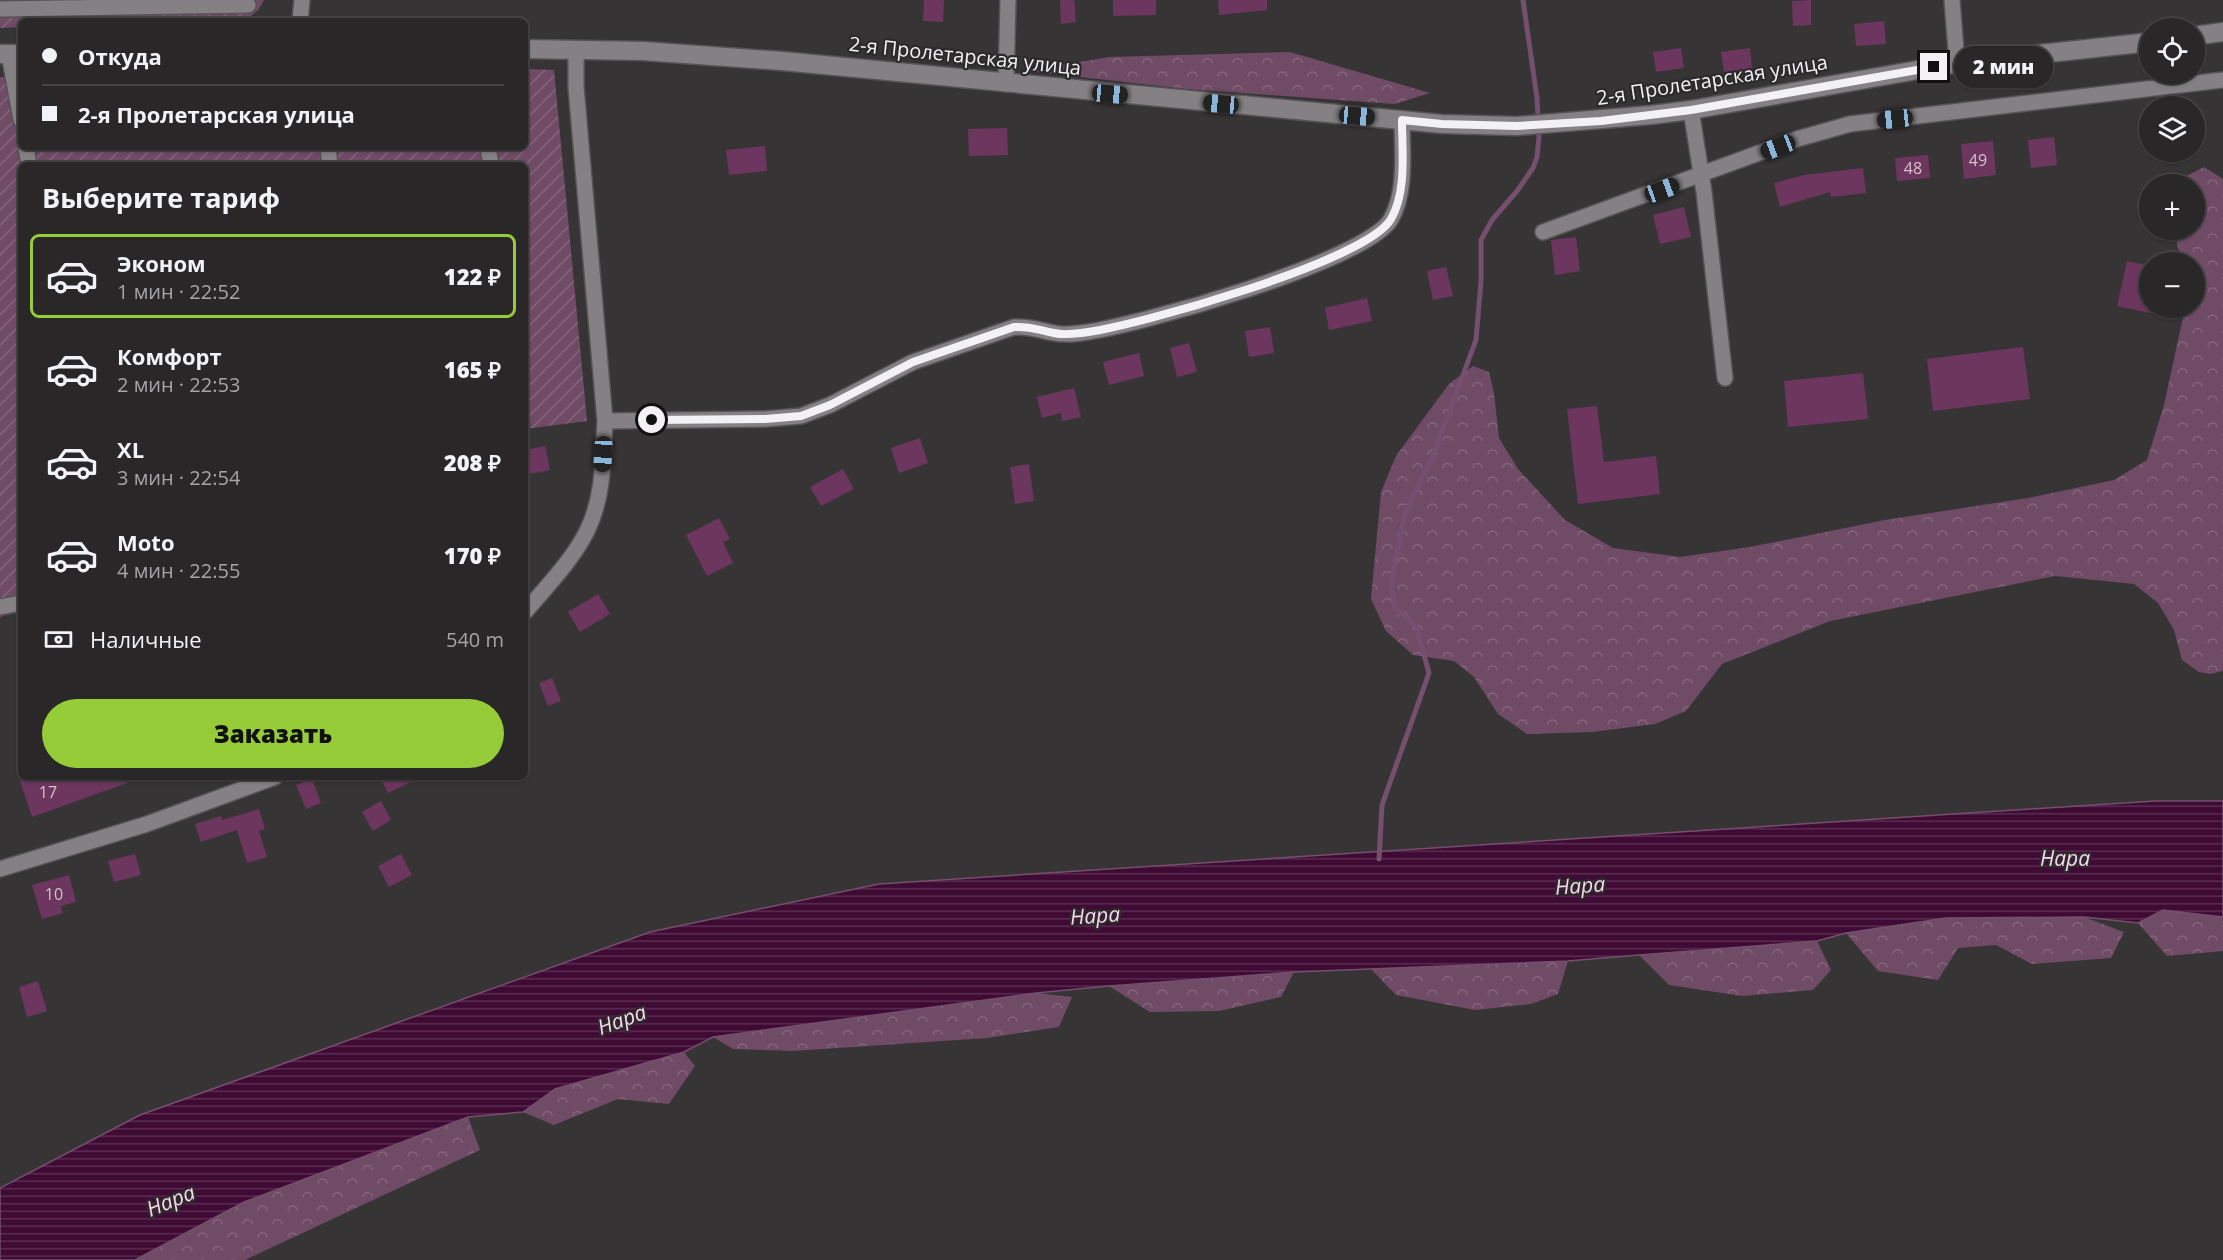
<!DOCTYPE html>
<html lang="ru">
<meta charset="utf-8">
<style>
:root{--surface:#292728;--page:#312f30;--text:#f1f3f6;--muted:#a5a5a8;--line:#454445;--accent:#97cc39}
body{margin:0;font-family:"Open Sans",sans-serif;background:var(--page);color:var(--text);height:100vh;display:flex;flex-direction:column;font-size:22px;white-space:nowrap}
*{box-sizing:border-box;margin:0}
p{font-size:20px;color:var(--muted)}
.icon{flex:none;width:33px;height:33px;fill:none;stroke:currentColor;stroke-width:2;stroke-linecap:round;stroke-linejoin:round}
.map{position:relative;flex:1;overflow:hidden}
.panel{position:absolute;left:18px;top:162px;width:510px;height:618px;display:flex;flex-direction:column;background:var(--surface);border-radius:9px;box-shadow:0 2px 4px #0004,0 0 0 2px var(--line)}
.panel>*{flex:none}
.banner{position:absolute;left:18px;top:18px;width:510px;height:132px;border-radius:9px;box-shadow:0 2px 4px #0004,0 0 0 2px var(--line);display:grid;align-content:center;height:132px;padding:0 24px;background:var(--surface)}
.tools{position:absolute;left:2139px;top:18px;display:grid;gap:12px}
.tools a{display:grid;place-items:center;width:66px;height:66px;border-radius:50%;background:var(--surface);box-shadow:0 2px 4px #0004,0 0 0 2px var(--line);font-size:30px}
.end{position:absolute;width:27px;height:27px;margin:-14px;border:8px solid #f3f1f3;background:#111;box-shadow:0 0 0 3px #111}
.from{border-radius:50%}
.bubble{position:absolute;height:42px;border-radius:21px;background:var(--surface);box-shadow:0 2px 4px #0004,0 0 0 2px var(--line);font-size:20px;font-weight:800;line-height:42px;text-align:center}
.car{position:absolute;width:18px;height:36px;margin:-18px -9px;border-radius:8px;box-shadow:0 0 4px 2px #0007;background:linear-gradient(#222 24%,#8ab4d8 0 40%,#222 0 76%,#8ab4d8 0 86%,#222 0)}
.banner b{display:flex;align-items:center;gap:21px;height:57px;font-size:22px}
.banner b+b{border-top:2px solid var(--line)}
.banner i{width:15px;height:15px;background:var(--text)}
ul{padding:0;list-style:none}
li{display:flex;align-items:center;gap:18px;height:84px;margin:0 12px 9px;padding:0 12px;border:3px solid transparent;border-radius:9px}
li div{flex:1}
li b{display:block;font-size:22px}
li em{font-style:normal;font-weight:800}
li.on{border-color:var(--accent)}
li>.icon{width:54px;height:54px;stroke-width:1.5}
h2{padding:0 24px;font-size:27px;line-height:72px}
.pay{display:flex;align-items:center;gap:15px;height:66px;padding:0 24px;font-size:22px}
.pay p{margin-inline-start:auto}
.primary-button{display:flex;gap:12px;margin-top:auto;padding:12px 24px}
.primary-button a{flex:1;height:69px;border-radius:36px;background:var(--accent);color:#111;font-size:24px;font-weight:800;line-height:69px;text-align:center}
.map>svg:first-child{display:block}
</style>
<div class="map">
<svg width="2223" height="1260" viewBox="0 0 2223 1260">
<defs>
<pattern id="forest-crowns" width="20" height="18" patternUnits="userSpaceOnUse" patternTransform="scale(1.5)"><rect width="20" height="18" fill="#704b66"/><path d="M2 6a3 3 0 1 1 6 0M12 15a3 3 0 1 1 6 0" fill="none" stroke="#85657c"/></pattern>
<pattern id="garden-furrows" width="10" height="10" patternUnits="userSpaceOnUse" patternTransform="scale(1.5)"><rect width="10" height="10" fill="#704b66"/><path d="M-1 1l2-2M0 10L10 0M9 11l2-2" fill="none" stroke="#85657c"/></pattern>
<pattern id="water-rules" width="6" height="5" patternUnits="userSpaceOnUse" patternTransform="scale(1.5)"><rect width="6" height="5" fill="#3f0a34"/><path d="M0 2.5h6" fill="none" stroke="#5b2e52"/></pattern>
</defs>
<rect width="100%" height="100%" fill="#373436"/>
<path fill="url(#forest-crowns)" d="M1290 52 1430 93 1395 104 1187 89 1026 71 1109 57Z
M2204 167 2223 179V671L2210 674 2199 672 2182 660 2174 630 2158 603 2134 584 2055 576 1830 621 1722 664 1686 711 1655 724 1592 732 1527 734 1498 714 1474 677 1454 661 1413 655 1386 631 1371 599 1381 492 1396 456 1449 384 1473 366 1489 372 1494 393 1499 438 1518 469 1565 520 1613 548 1680 557 1750 547 1885 520 2028 498 2114 480 2147 460 2164 405 2185 308H2194V262H2182L2177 245V230H2194V184H2177V181Z
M2163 910 2223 917V951L2167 956 2138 923Z
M2084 917 2124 932 2111 958 2032 964 1996 945 1958 948 1938 980 1878 971 1846 933 1947 918Z
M1817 941 1831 970 1813 990 1742 996 1669 985 1639 955Z
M1568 961 1558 994 1531 1004 1475 1010 1396 995 1371 969Z
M1294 972 1281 997 1219 1011 1150 1012 1109 986Z
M1036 993 1072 997 1059 1027 987 1038 793 1051 733 1049 713 1037Z
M684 1052 695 1066 669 1104 618 1099 554 1125 523 1112 555 1089Z
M468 1117 480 1150 245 1260H135L244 1202Z"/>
<path fill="url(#garden-furrows)" d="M0 0H264L258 10 245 21H21V27L0 28Z
M525 69 554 70 587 421 525 429V165H21V612L2 616 0 618V77H21V147H525Z"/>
<path fill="url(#water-rules)" stroke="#754f6d" stroke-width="1.5" d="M2155 801H2223V917L2163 910 2138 923 2084 917 1946 918 1846 933 1817 941 1639 955 1568 961 1294 972 1109 986 1036 993 713 1037 684 1052 555 1089 523 1112 468 1117 244 1202 135 1260H0V1188L140 1115 650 932 879 884Z"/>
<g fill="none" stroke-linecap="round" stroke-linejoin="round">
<path stroke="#754f6d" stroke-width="5" d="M1379 859 1382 805 1429 673 1416 626 1395 608 1391 585 1405 512 1432 458 1476 340 1481 281V240L1492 220 1517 191 1533 168 1537 157 1539 137 1537 98 1523 0"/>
</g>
<path fill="#6d365f" d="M924 0H944L943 22 923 21Z
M1060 0H1074L1076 22 1061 24Z
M1113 0H1156V15L1113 16Z
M1218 0H1267V10L1219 15Z
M1811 0V25L1793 26 1792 1Z
M1884 21 1886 44 1856 46 1854 24Z
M1681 48 1684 68 1656 72 1653 52Z
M1750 48 1752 69 1724 72 1721 52Z
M1007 128 1008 155 969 156 968 129Z
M2054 137 2057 165 2031 168 2028 140Z
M1993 141 1996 175 1964 179 1961 144Z
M765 146 767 171 729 175 726 150Z
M1928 155 1930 178 1897 181 1895 158Z
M1863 168 1866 193 1831 197 1830 192 1780 207 1774 183 1804 175Z
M1684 207 1691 237 1660 244 1653 215Z
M1576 237 1580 271 1555 275 1551 240Z
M2127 261 2150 266V313L2117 306Z
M1446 267 1453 296 1433 300 1427 271Z
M1367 298 1372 321 1329 330 1325 308Z
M1270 327 1274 353 1249 357 1245 331Z
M1189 343 1197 372 1177 377 1170 348Z
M2023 347 2030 399 1933 411 1927 359Z
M1139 353 1144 376 1109 385 1103 362Z
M1863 373 1868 419 1788 427 1784 381Z
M1074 388 1081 417 1062 421 1061 413 1042 418 1037 397Z
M1597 406 1604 462 1656 456 1660 494 1578 504 1567 409Z
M920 438 928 463 899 473 891 448Z
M545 446 550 470 525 475V450Z
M1029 464 1034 501 1015 504 1010 467Z
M843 469 854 489 821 506 810 487Z
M719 518 730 539 723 542 733 563 707 576 686 535Z
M598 594 610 614 580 632 568 612Z
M552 678 561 701 548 706 539 683Z
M33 777H138V779L32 817 20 781Z
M380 777H421L388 793Z
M312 779 321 803 306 809 296 785Z
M381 801 391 820 373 831 362 812Z
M259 809 265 829 259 831 267 857 247 863 237 830 201 842 195 824 221 816 222 820Z
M135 854 141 875 114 882 108 861Z
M401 854 412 875 389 887 378 866Z
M69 875 76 902 61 906 63 913 42 919 32 885Z
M38 981 47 1011 27 1017 19 987Z"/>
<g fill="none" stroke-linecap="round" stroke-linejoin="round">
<g stroke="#565355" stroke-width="18">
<path id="street" d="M1952 0 1957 63
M0 9 248 5
M300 21 302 0
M9 54 21 120
M1006 84 1008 0
M1691 110 1704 192 1725 378
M26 147 29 165
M328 147 330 165
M488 147 491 165
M1543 232 1797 139 1850 124 2223 80
M605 421 765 419 801 416 830 405 913 362 1014 327C1031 326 1038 330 1054 333 1062 335 1073 334 1081 333 1134 327 1367 261 1391 219 1407 191 1402 151 1402 120
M0 607 21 603
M525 612C546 587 572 561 587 531 604 497 603 457 605 421L576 87V50
M0 869 147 824 275 777"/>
</g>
<g stroke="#565355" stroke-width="21">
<path id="secondary" d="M2194 36 2223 32
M525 49 643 51 782 61 1442 124 1517 126 1651 115 1691 110 1957 63 2150 42
M0 54H21"/>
</g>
<use href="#street" stroke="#848083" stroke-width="15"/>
<use href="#secondary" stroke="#848083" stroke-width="18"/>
</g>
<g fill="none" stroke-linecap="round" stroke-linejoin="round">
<path stroke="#f3f1f3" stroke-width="8" d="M652 420 765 419 801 416 830 405 913 362 1014 327C1031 326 1038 330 1054 333 1062 335 1073 334 1081 333 1134 327 1367 261 1391 219 1407 191 1402 151 1402 120L1442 124 1517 126 1601 121 1691 110 1934 67"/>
</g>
<g text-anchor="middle" stroke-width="4.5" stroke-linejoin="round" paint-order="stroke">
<g font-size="16" fill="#d2c2ce">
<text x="1978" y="166">49</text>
<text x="1913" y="174">48</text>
<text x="48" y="798">17</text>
<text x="54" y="900">10</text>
</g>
<g font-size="20" fill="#f3f1f3" stroke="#2d2a2c">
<text transform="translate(965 56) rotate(6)" y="7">2-я Пролетарская улица</text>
<text transform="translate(1712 80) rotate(-9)" y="7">2-я Пролетарская улица</text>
</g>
<g font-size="21" font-style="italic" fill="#fad6ef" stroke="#2d2a2c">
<text x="2065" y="866">Нара</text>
<text transform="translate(1580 886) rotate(-4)" y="7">Нара</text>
<text transform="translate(1095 916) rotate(-4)" y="7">Нара</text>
<text transform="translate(622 1020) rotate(-20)" y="7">Нара</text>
<text transform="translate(171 1201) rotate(-22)" y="7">Нара</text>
</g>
</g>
</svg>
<div class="tools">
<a><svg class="icon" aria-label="locate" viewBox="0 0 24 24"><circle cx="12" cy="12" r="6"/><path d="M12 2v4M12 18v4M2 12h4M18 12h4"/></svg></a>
<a><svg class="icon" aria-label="layers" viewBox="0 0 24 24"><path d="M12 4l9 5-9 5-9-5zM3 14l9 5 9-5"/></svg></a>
<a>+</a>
<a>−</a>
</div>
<i class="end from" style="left:652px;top:420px"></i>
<i class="end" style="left:1934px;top:67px"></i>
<div class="bubble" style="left:1954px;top:46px;width:99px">2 мин</div>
<i class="car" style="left:1110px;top:94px;rotate:95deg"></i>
<i class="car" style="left:1221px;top:104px;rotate:275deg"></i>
<i class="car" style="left:1357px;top:116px;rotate:95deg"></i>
<i class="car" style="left:1895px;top:119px;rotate:264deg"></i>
<i class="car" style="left:1778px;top:147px;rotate:249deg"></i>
<i class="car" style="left:1662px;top:190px;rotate:70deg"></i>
<i class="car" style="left:603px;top:454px;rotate:183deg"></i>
<div class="banner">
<b><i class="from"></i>Откуда</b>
<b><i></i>2-я Пролетарская улица</b>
</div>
<section class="panel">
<h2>Выберите тариф</h2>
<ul>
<li class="on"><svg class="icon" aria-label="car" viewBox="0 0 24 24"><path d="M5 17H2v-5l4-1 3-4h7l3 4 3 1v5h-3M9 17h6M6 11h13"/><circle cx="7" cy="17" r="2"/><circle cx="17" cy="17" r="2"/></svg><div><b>Эконом</b><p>1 мин · 22:52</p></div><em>122 ₽</em></li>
<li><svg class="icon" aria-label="car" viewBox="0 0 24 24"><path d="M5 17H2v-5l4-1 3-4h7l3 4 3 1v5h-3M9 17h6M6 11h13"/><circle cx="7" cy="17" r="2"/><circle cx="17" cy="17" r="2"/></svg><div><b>Комфорт</b><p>2 мин · 22:53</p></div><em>165 ₽</em></li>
<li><svg class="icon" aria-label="car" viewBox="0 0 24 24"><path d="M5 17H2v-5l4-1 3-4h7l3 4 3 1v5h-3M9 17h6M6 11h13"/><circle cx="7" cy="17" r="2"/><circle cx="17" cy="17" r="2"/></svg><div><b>XL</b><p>3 мин · 22:54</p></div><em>208 ₽</em></li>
<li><svg class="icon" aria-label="car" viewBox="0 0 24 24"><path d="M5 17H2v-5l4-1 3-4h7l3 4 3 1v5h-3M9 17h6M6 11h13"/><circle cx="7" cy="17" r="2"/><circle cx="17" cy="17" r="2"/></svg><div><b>Moto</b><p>4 мин · 22:55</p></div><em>170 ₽</em></li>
</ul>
<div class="pay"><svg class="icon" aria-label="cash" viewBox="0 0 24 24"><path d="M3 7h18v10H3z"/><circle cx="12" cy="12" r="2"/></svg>Наличные<p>540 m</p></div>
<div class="primary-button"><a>Заказать</a></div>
</section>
</div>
